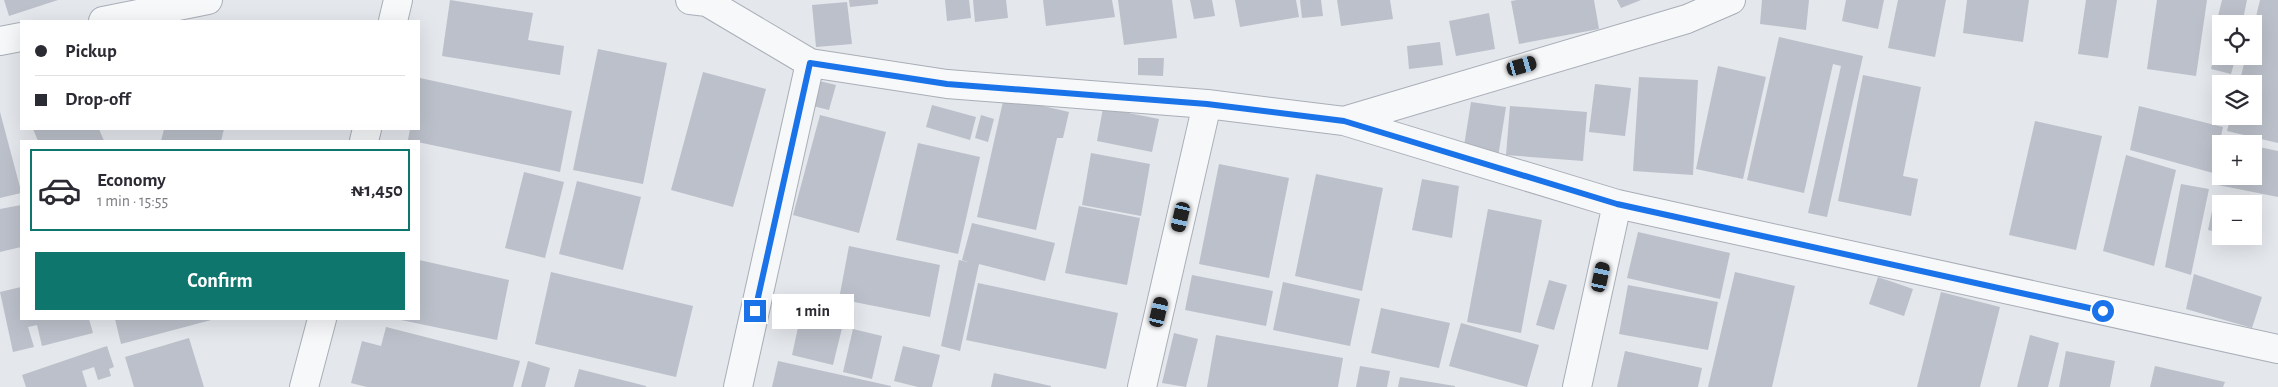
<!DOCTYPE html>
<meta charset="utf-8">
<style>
:root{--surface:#fff;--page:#f2f2f3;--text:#2b2b33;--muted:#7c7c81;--line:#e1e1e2;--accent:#0f766e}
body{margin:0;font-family:"Alegreya Sans",sans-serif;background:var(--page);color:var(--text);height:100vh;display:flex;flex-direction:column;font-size:19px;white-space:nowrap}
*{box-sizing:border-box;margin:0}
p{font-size:16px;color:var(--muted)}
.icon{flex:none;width:28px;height:28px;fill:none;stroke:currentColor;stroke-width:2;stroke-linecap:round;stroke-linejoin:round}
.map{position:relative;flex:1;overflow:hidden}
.sheet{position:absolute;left:20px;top:140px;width:400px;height:180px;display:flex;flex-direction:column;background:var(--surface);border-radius:0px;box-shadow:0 5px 20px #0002}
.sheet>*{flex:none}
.banner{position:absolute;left:20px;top:20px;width:400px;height:110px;border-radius:0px;box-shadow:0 5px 20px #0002;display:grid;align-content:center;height:110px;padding:0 15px;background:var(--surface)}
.tools{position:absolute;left:2212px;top:15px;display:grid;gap:10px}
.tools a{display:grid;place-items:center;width:50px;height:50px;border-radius:0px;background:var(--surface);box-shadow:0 5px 20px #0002;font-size:25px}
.end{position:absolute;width:22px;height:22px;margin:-11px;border:6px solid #1a73e8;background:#fff;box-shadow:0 0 0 2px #fff}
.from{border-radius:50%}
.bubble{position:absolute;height:35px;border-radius:0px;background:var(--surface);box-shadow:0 5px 20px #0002;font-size:16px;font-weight:700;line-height:35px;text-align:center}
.car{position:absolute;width:15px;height:30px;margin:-15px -8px;border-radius:6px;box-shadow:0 0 4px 1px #0007;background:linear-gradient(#222 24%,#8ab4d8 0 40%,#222 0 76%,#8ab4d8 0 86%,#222 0)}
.banner b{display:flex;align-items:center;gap:18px;height:48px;font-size:19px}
.banner b+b{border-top:1px solid var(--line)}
.banner i{width:12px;height:12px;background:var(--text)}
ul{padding:9px 0 0;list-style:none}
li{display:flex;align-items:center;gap:15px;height:82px;margin:0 10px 8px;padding:0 5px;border:2px solid var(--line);border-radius:0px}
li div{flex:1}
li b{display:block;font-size:19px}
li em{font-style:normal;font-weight:700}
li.active{border-color:var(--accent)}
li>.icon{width:45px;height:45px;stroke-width:1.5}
.action{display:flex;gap:10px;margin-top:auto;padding:10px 15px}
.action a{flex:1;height:58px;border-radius:0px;background:var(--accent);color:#fff;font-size:20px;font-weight:700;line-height:58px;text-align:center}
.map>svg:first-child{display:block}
</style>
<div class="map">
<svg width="2278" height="387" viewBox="0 0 2278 387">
<rect width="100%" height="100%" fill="#e4e7ec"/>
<path fill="#bbc0ca" d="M4 0H58L9 16Z
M450 0 533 13 528 40 564 46 560 75 442 56Z
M849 0H878V4L850 7Z
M945 0H969L971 18 947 21Z
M973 0H1006L1008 18 975 22Z
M1043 0H1112L1115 17 1046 26Z
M1118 0H1172L1177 38 1124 45Z
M1190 0H1212L1215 16 1194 19Z
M1235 0H1296L1299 17 1240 27Z
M1300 0H1321L1323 16 1302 18Z
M1337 0H1390L1393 19 1341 26Z
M1517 0H1594L1599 29 1519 44 1511 1Z
M1617 0H1641L1621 8Z
M1762 0H1809L1806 30 1760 24Z
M1846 0H1884L1878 29 1842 21Z
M1898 0H1946L1935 57 1888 48Z
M1967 0H2029L2023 42 1963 33Z
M2086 0H2117L2108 58 2078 54Z
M2157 0H2207L2196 76 2147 69Z
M2222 0H2247L2242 24 2218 16Z
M2260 0H2278V143L2227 131 2231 116H2254V84H2239L2246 56H2254V25Z
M847 2 852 44 816 47 812 5Z
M1489 13 1495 49 1456 56 1449 21Z
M2220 27 2221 56H2236L2231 74 2211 69Z
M1779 37 1863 56 1827 217 1808 213 1841 66 1833 64 1804 193 1747 180Z
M1440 42 1443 65 1409 69 1407 46Z
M598 49 667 63 643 184 573 170Z
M1138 58H1164L1163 76 1138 75Z
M1718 66 1766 77 1743 179 1696 169Z
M703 72 766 89 733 207 671 190Z
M1863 75 1921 87 1903 176 1918 179 1911 216 1838 201Z
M1639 77 1698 80 1693 175 1633 171Z
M420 78 572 111 560 172 408 140 410 129H419Z
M815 80 836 85 829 110 809 105Z
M1595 84 1631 88 1625 136 1589 132Z
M1004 97 1069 112 1063 138H1057L1036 230 977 217Z
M1471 102 1506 107 1498 157 1463 152Z
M932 105 976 117 970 140 926 127Z
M1510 106 1587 112 1583 161 1506 155Z
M2139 106 2223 127 2213 173 2130 150Z
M1103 108 1159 119 1152 152 1097 141Z
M0 112 21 191V193L0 198Z
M820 115 886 132 859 233 793 215Z
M981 115 994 119 988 142 975 138Z
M2035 121 2102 136 2076 250 2009 235Z
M33 129H99L104 141H38Z
M164 129H224L221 141H161Z
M918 143 980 157 958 254 896 240Z
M2254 146 2278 151V197L2218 185 2220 176H2254Z
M1091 153 1150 164 1141 216 1082 205Z
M2126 155 2176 170 2154 266 2103 251Z
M1219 164 1289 178 1269 278 1199 264Z
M524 172 564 182 545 258 505 248Z
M1316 174 1383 188 1362 291 1295 276Z
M1422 179 1459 186 1452 238 1412 230Z
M577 181 641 197 623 270 559 254Z
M2181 184 2209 189 2191 275 2165 267Z
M2215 197 2236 203 2221 204V233L2208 230Z
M21 205V247L0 252V209Z
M1079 206 1140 218 1127 285 1065 273Z
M1488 209 1542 220 1521 333 1467 322Z
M972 223 1055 243 1045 281 979 264 960 351 941 346 959 260 968 262 962 260Z
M1638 232 1730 253 1720 299 1627 278Z
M849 246 940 265 930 317 839 299Z
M419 260 509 280 497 340 401 320 419 319Z
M551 272 693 306 676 377 535 344Z
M1735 272 1795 286 1772 387H1708Z
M2194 274 2262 297 2252 328 2186 309Z
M1192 275 1273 291 1266 326 1185 310Z
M1878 277 1913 289 1904 316 1869 304Z
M1549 280 1567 285 1554 330 1536 325Z
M1283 282 1360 299 1350 346 1273 330Z
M978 283 1118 313 1106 369 966 340Z
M1628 285 1718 302 1708 350 1619 334Z
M21 287V319H89L93 333 42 346 37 325 28 327 34 347 13 352 0 292Z
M1941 292 2000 307 1980 387H1917Z
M1381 308 1450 323 1439 368 1371 353Z
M801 314 843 324 833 365 792 355Z
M115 319H215L121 344Z
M1461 323 1539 345 1527 387 1449 366Z
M386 327 520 361 513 387H367L351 383 362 341 381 346Z
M853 329 882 336 872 379 843 372Z
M1174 333 1198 339 1186 387 1162 383Z
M1216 335 1343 358 1338 387H1207Z
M2030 335 2059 343 2048 387H2017Z
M189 338 204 387H134L125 357Z
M107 346 114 367 109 369 111 376 98 380 94 367 82 371 87 387H26L22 375Z
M903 346 940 355 932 387H918L894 381Z
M1625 351 1702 368 1698 387H1617Z
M2066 351 2115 361 2110 387H2059Z
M528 361 550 368 545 387H521Z
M778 361 891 386V387H772Z
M1360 366 1390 371 1387 387H1356Z
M2155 366 2225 382 2223 387H2150Z
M579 369 646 386V387H574Z
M994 373 1051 386V387H991Z
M1400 377 1455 386V387H1398Z"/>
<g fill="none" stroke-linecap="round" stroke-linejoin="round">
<g stroke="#a9aeb7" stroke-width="30">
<path id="minor" d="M690 0 707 2 810 63 947 84 1207 104 1344 121 1617 204 2278 349
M103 21 208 0
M393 21 398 0
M0 41 21 37
M1344 121 1687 19 1731 0
M364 141 367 129
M304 387 322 319
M738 387 810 63
M1142 387 1207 104
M1577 387 1617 204"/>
</g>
<use href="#minor" stroke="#f7f8fa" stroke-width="28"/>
</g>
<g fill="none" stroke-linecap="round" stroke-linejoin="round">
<path stroke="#1a73e8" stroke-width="6" d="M755 311 810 63 947 84 1207 104 1344 121 1617 204 2103 311"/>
</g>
</svg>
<div class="tools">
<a><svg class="icon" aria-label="locate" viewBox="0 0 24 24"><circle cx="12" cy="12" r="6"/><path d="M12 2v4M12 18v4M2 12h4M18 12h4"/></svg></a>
<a><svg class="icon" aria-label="layers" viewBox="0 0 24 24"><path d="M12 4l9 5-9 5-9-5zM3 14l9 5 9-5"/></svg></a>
<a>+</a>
<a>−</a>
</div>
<i class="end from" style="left:2103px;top:311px"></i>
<i class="end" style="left:755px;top:311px"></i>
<div class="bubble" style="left:772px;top:294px;width:82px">1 min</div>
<i class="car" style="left:1522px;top:66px;rotate:74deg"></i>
<i class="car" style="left:1181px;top:217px;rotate:193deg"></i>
<i class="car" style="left:1601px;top:277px;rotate:12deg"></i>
<i class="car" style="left:1159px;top:312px;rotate:13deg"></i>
<div class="banner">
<b><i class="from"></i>Pickup</b>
<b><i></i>Drop-off</b>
</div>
<section class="sheet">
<ul>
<li class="active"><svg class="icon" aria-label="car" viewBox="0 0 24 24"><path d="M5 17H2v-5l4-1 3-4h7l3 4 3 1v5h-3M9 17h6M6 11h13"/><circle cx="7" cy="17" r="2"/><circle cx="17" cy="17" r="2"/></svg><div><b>Economy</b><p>1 min · 15:55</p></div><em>₦1,450</em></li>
</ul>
<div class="action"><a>Confirm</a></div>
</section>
</div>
